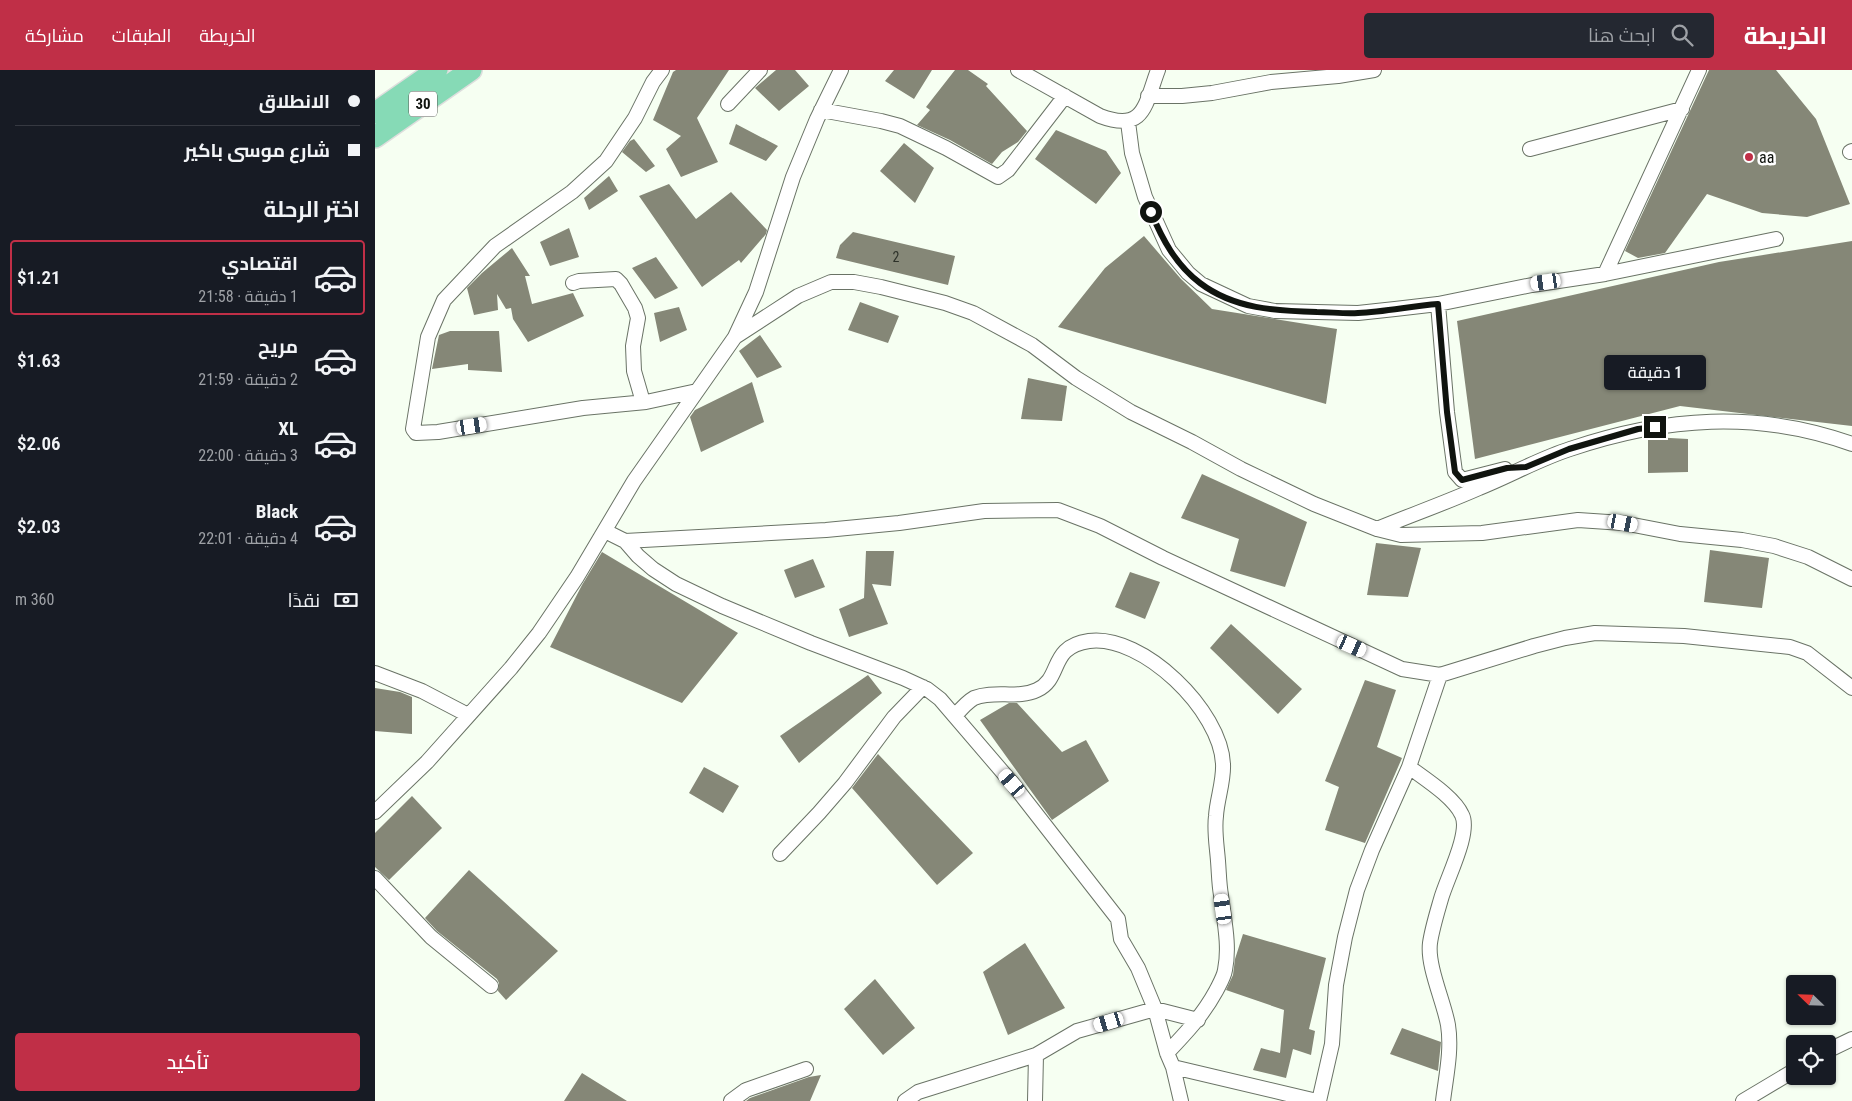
<!DOCTYPE html>
<html lang="ar">
<meta charset="utf-8">
<style>
:root{--surface:#171b24;--page:#242831;--text:#f1f3f6;--muted:#9ea1a6;--line:#363941;--accent:#c02f47}
body{margin:0;font-family:"Roboto Condensed",Cairo,sans-serif;background:var(--page);color:var(--text);direction:rtl;height:100vh;display:flex;flex-direction:column;font-size:19px;white-space:nowrap}
*{box-sizing:border-box;margin:0}
p{font-size:16px;color:var(--muted)}
.icon{flex:none;width:28px;height:28px;fill:none;stroke:currentColor;stroke-width:2;stroke-linecap:round;stroke-linejoin:round}
.map{position:relative;flex:1;overflow:hidden;direction:ltr}
.drawer{display:flex;flex-direction:column;background:var(--surface);width:375px}
.drawer>*{flex:none}
.guide{display:grid;align-content:center;height:110px;padding:0 15px;background:var(--surface)}
.needle{width:32px;rotate:293deg}
.controls{position:absolute;left:1411px;top:905px;display:grid;gap:10px}
.controls a{display:grid;place-items:center;width:50px;height:50px;border-radius:5px;background:var(--surface);box-shadow:0 1px 4px #0004;font-size:25px}
.end{position:absolute;width:22px;height:22px;margin:-11px;border:6px solid #10140f;background:#fff;box-shadow:0 0 0 2px #fff}
.from{border-radius:50%}
.bubble{position:absolute;height:35px;border-radius:5px;background:var(--surface);box-shadow:0 1px 4px #0004;font-size:16px;font-weight:600;line-height:35px;text-align:center;direction:rtl}
.car{position:absolute;width:15px;height:30px;margin:-15px -8px;border-radius:6px;box-shadow:0 0 4px 1px #0007;background:linear-gradient(#fff 24%,#345 0 40%,#fff 0 76%,#345 0 86%,#fff 0)}
.guide b{display:flex;align-items:center;gap:18px;height:48px;font-size:19px}
.guide b+b{border-top:1px solid var(--line)}
.guide i{width:12px;height:12px;background:var(--text)}
ul{padding:0;list-style:none}
li{display:flex;align-items:center;gap:15px;height:75px;margin:0 10px 8px;padding:0 5px;border:2px solid transparent;border-radius:5px}
li div{flex:1}
li b{display:block;font-size:19px}
li em{font-style:normal;font-weight:600}
li.on{border-color:var(--accent)}
li>.icon{width:45px;height:45px;stroke-width:1.5}
h2{padding:0 15px;font-size:22px;line-height:60px}
.pay{display:flex;align-items:center;gap:12px;height:55px;padding:0 15px;font-size:19px}
.pay p{margin-inline-start:auto}
.primary-button{display:flex;gap:10px;margin-top:auto;padding:10px 15px}
.primary-button a{flex:1;height:58px;border-radius:5px;background:var(--accent);color:#fff;font-size:20px;font-weight:600;line-height:58px;text-align:center}
header{display:flex;align-items:center;gap:30px;box-sizing:border-box;height:70px;padding:0 25px;background:var(--accent);color:#fff}
header strong{font-size:24px}
nav{display:flex;gap:28px;margin-inline-start:auto;font-size:18px}
.search{width:350px;height:45px;background:var(--page);display:flex;align-items:center;gap:12px;box-sizing:border-box;padding:0 18px;border-radius:5px;color:var(--muted);font-size:19px}
main{display:flex;flex:1;min-height:0}
.map>svg:first-child{display:block}
</style>
<header>
<strong>الخريطة</strong>
<div class="search"><svg class="icon" aria-label="search" viewBox="0 0 24 24"><circle cx="10" cy="10" r="6"/><path d="M15 15l6 6"/></svg>ابحث هنا</div>
<nav><a>الخريطة</a><a>الطبقات</a><a>مشاركة</a></nav>
</header>
<main>
<div class="map">
<svg width="1477" height="1031" viewBox="0 0 1477 1031">
<rect width="100%" height="100%" fill="#f6fff2"/>
<path fill="#858777" d="M301 0H354L322 48 343 92 306 107 291 79 306 66 278 50 298 2Z
M401 0H420L434 16 404 41 380 18Z
M519 0H557L539 29 510 11Z
M580 0H593L613 14 611 16 652 61 643 72 627 82 617 94 575 70 542 55 555 40 551 37Z
M1334 0H1401L1441 49 1475 134 1432 147 1387 143 1332 124 1290 183 1263 188 1250 181Z
M361 54 403 76 391 91 354 74Z
M681 60 731 81 746 103 721 134 660 89Z
M259 69 280 96 271 102 247 82 255 71Z
M529 73 559 98 540 133 505 101Z
M234 106 243 121 214 140 209 128Z
M294 114 321 149 356 122 392 160 391 164 366 193 364 190 327 217 264 126Z
M194 158 204 187 175 196 165 172Z
M478 162 580 186 573 215 461 188 465 175Z
M769 166 806 209 837 239 962 259 951 334 683 257 730 198Z
M1477 171V356L1305 336 1100 389 1082 251 1344 192Z
M137 178 155 206H150L157 234 198 223 209 246 153 272 138 249 136 238 131 239 122 224 123 240 99 245 92 218 107 203Z
M281 187 303 218 280 229 257 198Z
M485 232 524 246 513 273 473 260Z
M304 237 312 260 285 272 279 243Z
M75 261H124L127 302 93 300V294L57 299 64 265Z
M385 265 407 297 382 308 364 281Z
M653 308 692 316 687 351 646 349Z
M377 312 389 352 326 382 315 347 320 340Z
M1277 367 1313 369V402L1273 403V368Z
M827 404 932 452 910 517 855 501 864 469 806 448Z
M1001 473 1046 478 1033 527 992 525Z
M1335 480 1394 488 1387 538 1329 532Z
M491 481H519L516 516 497 514 513 554 474 567 464 539 489 528Z
M227 482 363 563 307 633 175 577 207 515Z
M438 489 450 517 420 528 409 500Z
M755 502 785 512 770 549 740 537Z
M856 554 927 619 903 644 835 578Z
M493 605 507 623 424 693 405 666Z
M990 610 1021 620 1002 677 1027 688 990 773 950 760 964 717 950 711Z
M0 618 25 622 37 627V664L0 661Z
M634 633H642L687 682 711 670 734 711 677 750 605 650Z
M503 684 598 783 562 815 477 718Z
M329 697 364 716 348 743 314 723Z
M37 726 67 758 14 810 0 797V763Z
M94 800 183 881 131 930 123 921 124 913 122 909 62 861 50 848Z
M868 864 951 888 934 959 940 961 936 985 918 979 911 1008 878 1000 886 978 905 983 909 940 851 920 858 905 860 889Z
M650 873 690 938 633 965 608 902Z
M500 909 540 958 508 985 469 939Z
M1027 958 1066 972 1063 1001 1015 984Z
M207 1003 252 1031H189Z
M446 1005 435 1031H371L375 1028 434 1007Z"/>
<g fill="none" stroke-linecap="round" stroke-linejoin="round">
<g stroke="#6a7366" stroke-width="16">
<path id="minor" d="M287 0 278 12 260 48 231 91 197 122 120 176 69 230 53 267 38 359 41 363 63 362 208 338 271 332 322 321
M643 0 725 46C770 63 770 34 783 0
M773 26H807L837 23 896 12 963 6 999 0
M353 34 385 0
M446 40 506 51 525 56 571 78 623 107 633 100 690 26
M753 52 757 83 770 127 794 180 813 203 826 214 873 236 900 241 983 243 1020 239 1063 234 1157 215 1230 204 1401 169
M1155 79 1307 39
M1475 82 1477 81
M1230 204 1324 0
M198 213 204 211 241 209 246 214 260 238 263 248 258 276 259 301 268 332
M1063 234 1072 342 1080 402 1087 410 1130 399
M360 267 423 226 456 212H479L506 217 570 233 598 243 657 275 701 308 756 342 817 372 866 399 939 434 1002 459 1026 465 1107 463 1203 450 1248 453 1305 464 1367 470 1399 476 1433 487 1477 509
M1002 459C1036 445 1070 433 1104 418 1134 406 1164 389 1195 379 1290 347 1382 340 1477 374
M230 461 250 471 263 486 278 499 301 514 347 536 436 573 528 608 552 619 565 629 637 713 743 849 746 869 763 898 780 939 792 983 798 997 806 1031
M250 471 451 460 524 453 609 441 683 440 725 456 788 488 1027 599 1065 605 1159 576 1190 568 1220 563 1309 566 1415 577 1432 583 1477 618
M0 603 47 621 93 645
M580 646C585 640 592 632 599 628 619 620 643 629 662 620 688 608 673 577 714 571 768 564 846 641 848 694 849 711 842 729 841 746 839 761 842 777 843 791 844 803 844 814 846 825 849 850 855 876 850 900 849 907 844 915 841 921 828 945 811 963 792 983
M1034 697C1050 709 1079 727 1087 745 1096 763 1071 810 1066 829 1062 843 1057 859 1055 873 1052 896 1069 932 1073 955 1077 980 1071 1006 1068 1031
M0 742 52 692 136 598 164 563 202 507 259 411 360 267 381 222 418 107 442 49 466 0
M405 784 444 743 470 713 519 647 548 617
M0 808 56 867 116 916
M1452 981 1477 969
M798 997 942 1031
M356 1031 371 1020 431 999
M530 1031 543 1022 661 985 702 961 780 939 823 950
M660 1031 661 985
M944 1031 957 974 961 915 970 867 982 820 997 780 1034 697 1065 605
M1368 1031 1420 1000"/>
</g>
<g stroke="#dededd" stroke-width="24">
<path id="primary" d="M0 43 62 0
M0 67 96 0"/>
</g>
<use href="#minor" stroke="#fff" stroke-width="14"/>
<use href="#primary" stroke="#86dab6" stroke-width="21"/>
</g>
<g fill="none" stroke-linecap="round" stroke-linejoin="round">
<path stroke="#10140f" stroke-width="6" d="M776 142C787 169 801 195 825 213 859 239 901 241 942 242 955 242 970 244 983 243 1010 242 1036 236 1063 234L1072 342 1080 402 1087 410 1132 398 1151 397 1194 379 1263 359 1280 357"/>
</g>
<circle fill="#c02f47" stroke="#fff" stroke-width="2" cx="1374" cy="87" r="5"/>
<g text-anchor="middle" stroke-width="5" stroke-linejoin="round" paint-order="stroke">
<g font-size="14" fill="#2d3129">
<text x="521" y="192">2</text>
</g>
<rect fill="#fff" stroke="#585a57" stroke-width="1" x="34" y="21.5" width="28" height="25" rx="4"/>
<g font-size="15" font-weight="bold" fill="#10140f">
<text x="48" y="39">30</text>
</g>
<g font-size="16" fill="#10140f" stroke="#fff" text-anchor="start">
<text x="1384" y="93">aa</text>
</g>
</g>
</svg>
<div class="controls">
<a><svg class="needle" viewBox="-14 -14 28 28"><path d="M0-13l5 13h-10z" fill="#e53935"/><path d="M0 13l5-13h-10z" fill="#9ea1a6"/></svg></a>
<a><svg class="icon" aria-label="locate" viewBox="0 0 24 24"><circle cx="12" cy="12" r="6"/><path d="M12 2v4M12 18v4M2 12h4M18 12h4"/></svg></a>
</div>
<i class="end from" style="left:776px;top:142px"></i>
<i class="end" style="left:1280px;top:357px"></i>
<div class="bubble" style="left:1229px;top:285px;width:102px">1 دقيقة</div>
<i class="car" style="left:1171px;top:212px;rotate:262deg"></i>
<i class="car" style="left:97px;top:356px;rotate:81deg"></i>
<i class="car" style="left:1248px;top:453px;rotate:101deg"></i>
<i class="car" style="left:977px;top:576px;rotate:114deg"></i>
<i class="car" style="left:637px;top:713px;rotate:319deg"></i>
<i class="car" style="left:848px;top:839px;rotate:352deg"></i>
<i class="car" style="left:734px;top:952px;rotate:253deg"></i>
</div>
<section class="drawer">
<div class="guide">
<b><i class="from"></i>الانطلاق</b>
<b><i></i>شارع موسى باكير</b>
</div>
<h2>اختر الرحلة</h2>
<ul>
<li class="on"><svg class="icon" aria-label="car" viewBox="0 0 24 24"><path d="M5 17H2v-5l4-1 3-4h7l3 4 3 1v5h-3M9 17h6M6 11h13"/><circle cx="7" cy="17" r="2"/><circle cx="17" cy="17" r="2"/></svg><div><b>اقتصادي</b><p>1 دقيقة · 21:58</p></div><em>$1.21</em></li>
<li><svg class="icon" aria-label="car" viewBox="0 0 24 24"><path d="M5 17H2v-5l4-1 3-4h7l3 4 3 1v5h-3M9 17h6M6 11h13"/><circle cx="7" cy="17" r="2"/><circle cx="17" cy="17" r="2"/></svg><div><b>مريح</b><p>2 دقيقة · 21:59</p></div><em>$1.63</em></li>
<li><svg class="icon" aria-label="car" viewBox="0 0 24 24"><path d="M5 17H2v-5l4-1 3-4h7l3 4 3 1v5h-3M9 17h6M6 11h13"/><circle cx="7" cy="17" r="2"/><circle cx="17" cy="17" r="2"/></svg><div><b>XL</b><p>3 دقيقة · 22:00</p></div><em>$2.06</em></li>
<li><svg class="icon" aria-label="car" viewBox="0 0 24 24"><path d="M5 17H2v-5l4-1 3-4h7l3 4 3 1v5h-3M9 17h6M6 11h13"/><circle cx="7" cy="17" r="2"/><circle cx="17" cy="17" r="2"/></svg><div><b>Black</b><p>4 دقيقة · 22:01</p></div><em>$2.03</em></li>
</ul>
<div class="pay"><svg class="icon" aria-label="cash" viewBox="0 0 24 24"><path d="M3 7h18v10H3z"/><circle cx="12" cy="12" r="2"/></svg>نقدًا<p>360 m</p></div>
<div class="primary-button"><a>تأكيد</a></div>
</section>
</main>
